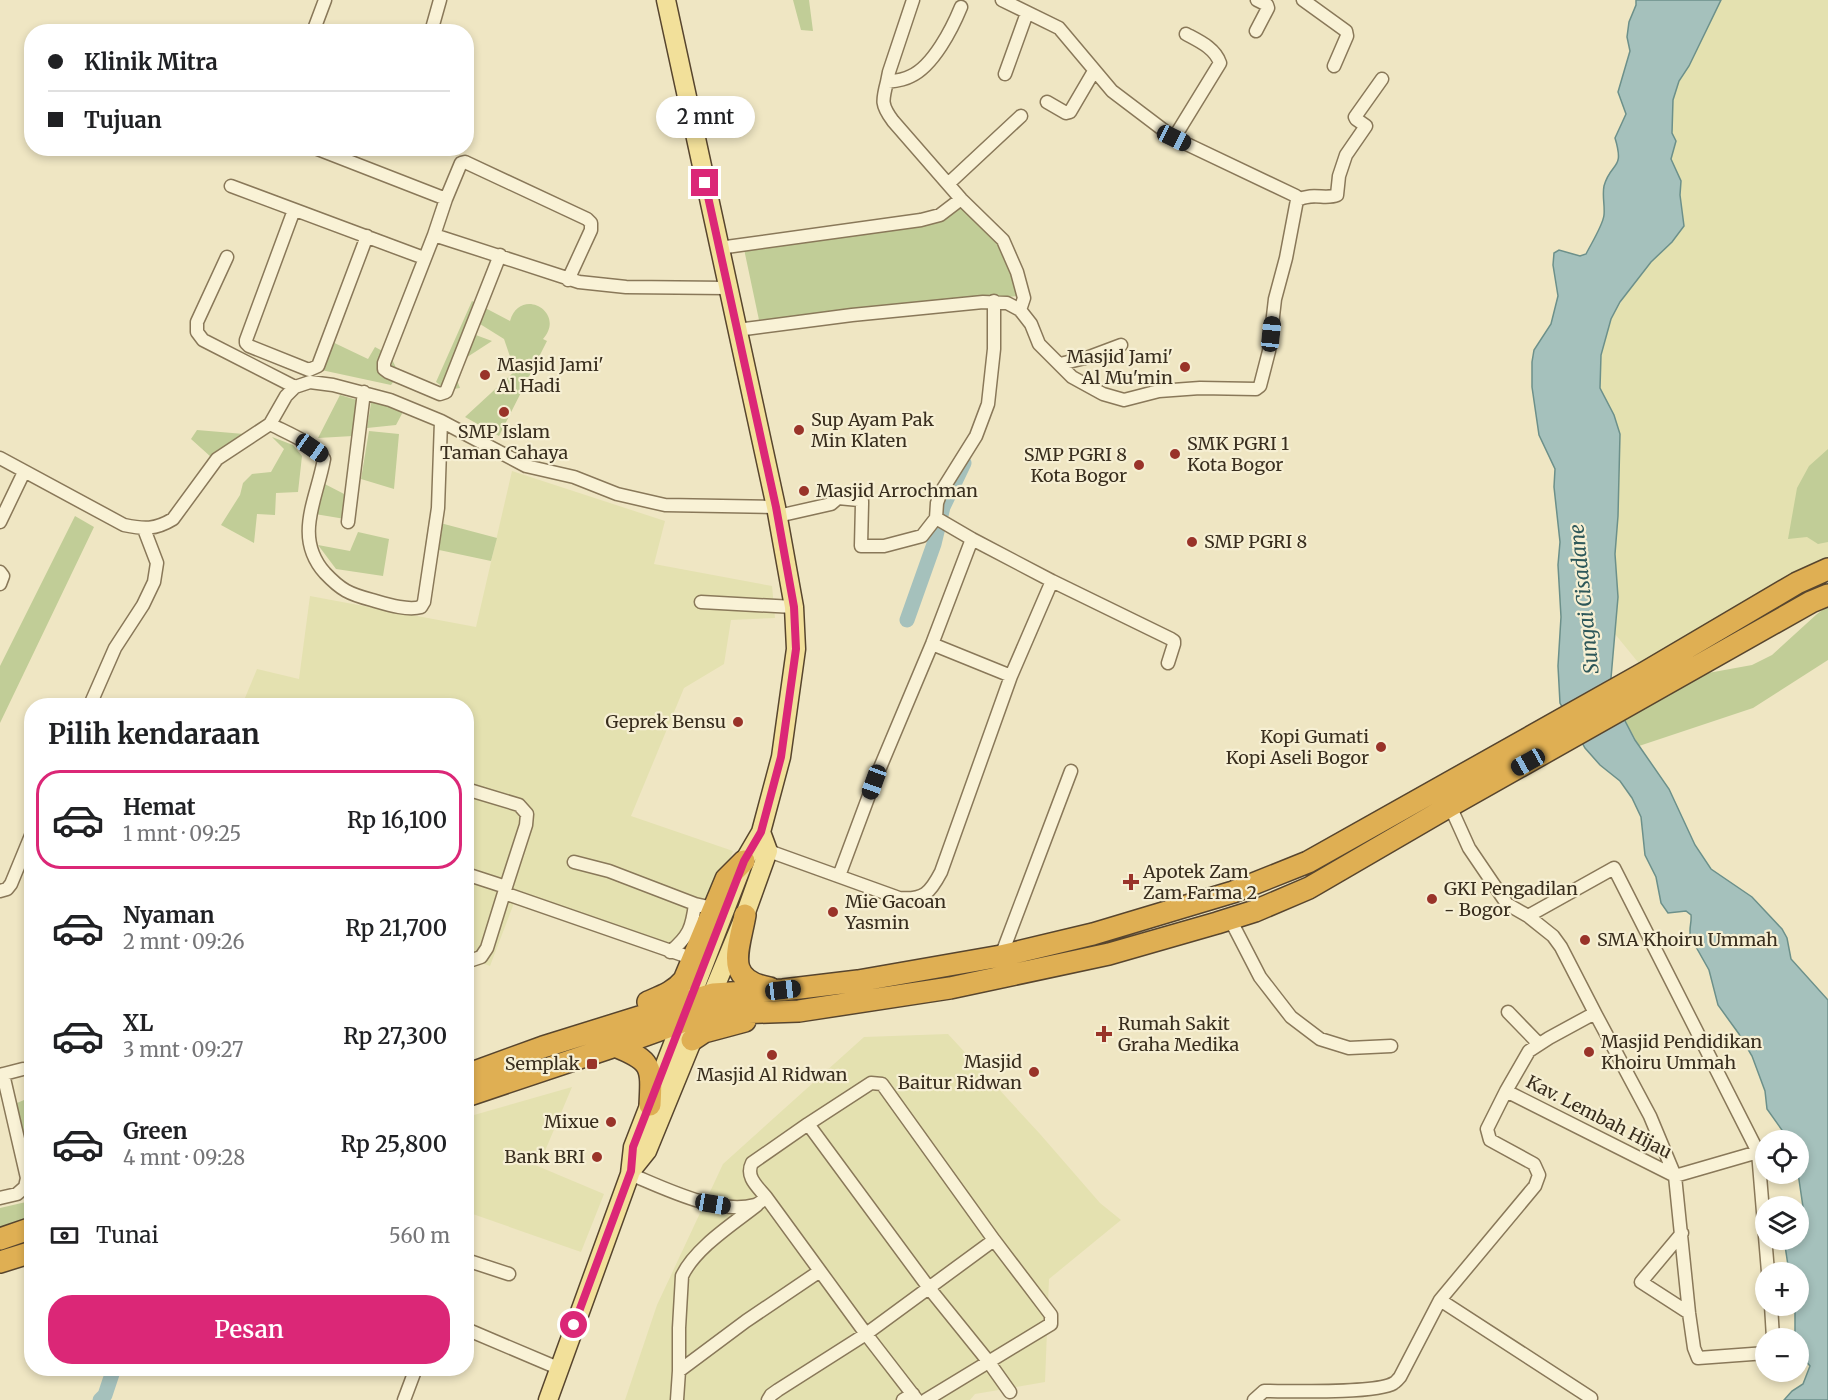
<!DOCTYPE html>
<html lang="id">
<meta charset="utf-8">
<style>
:root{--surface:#fff;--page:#f2f2f2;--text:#202124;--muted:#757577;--line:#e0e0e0;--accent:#db2777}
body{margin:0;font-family:Merriweather,serif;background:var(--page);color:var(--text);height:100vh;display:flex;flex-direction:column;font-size:22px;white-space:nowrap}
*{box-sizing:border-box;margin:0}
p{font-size:20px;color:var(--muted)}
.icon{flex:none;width:33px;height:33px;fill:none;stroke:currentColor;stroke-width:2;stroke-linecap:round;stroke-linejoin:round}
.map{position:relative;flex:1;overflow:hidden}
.drawer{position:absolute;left:24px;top:698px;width:450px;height:678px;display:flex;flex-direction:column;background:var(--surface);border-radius:24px;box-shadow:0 3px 9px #0003}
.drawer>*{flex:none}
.top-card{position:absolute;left:24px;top:24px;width:450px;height:132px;border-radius:24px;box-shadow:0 3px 9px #0003;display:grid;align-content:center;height:132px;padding:0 24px;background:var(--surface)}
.controls{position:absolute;left:1755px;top:1130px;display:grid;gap:12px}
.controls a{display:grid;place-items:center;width:54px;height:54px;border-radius:50%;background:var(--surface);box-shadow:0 3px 9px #0003;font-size:30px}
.end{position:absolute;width:27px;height:27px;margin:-14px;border:8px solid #db2777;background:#fff;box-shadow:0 0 0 3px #fff}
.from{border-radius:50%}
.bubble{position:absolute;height:42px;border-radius:21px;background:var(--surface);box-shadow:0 3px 9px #0003;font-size:20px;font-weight:600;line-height:42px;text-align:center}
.car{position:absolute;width:18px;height:36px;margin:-18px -9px;border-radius:8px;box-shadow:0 0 4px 2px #0007;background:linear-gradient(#222 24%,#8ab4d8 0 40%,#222 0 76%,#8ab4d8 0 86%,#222 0)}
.top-card b{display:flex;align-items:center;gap:21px;height:57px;font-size:22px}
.top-card b+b{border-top:2px solid var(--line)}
.top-card i{width:15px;height:15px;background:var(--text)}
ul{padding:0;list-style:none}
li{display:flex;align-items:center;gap:18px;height:99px;margin:0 12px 9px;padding:0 12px;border:3px solid transparent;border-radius:24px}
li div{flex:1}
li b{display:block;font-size:22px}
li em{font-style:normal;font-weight:600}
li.active{border-color:var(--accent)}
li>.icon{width:54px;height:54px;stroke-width:1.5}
h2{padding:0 24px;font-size:27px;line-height:72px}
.pay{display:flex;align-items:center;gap:15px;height:66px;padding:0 24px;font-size:22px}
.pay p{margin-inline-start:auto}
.button{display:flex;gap:12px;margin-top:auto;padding:12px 24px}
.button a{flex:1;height:69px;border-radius:24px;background:var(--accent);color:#fff;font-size:24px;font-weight:600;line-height:69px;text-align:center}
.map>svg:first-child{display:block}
</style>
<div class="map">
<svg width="1828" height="1400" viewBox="0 0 1828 1400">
<rect width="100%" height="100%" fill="#efe6c3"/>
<path fill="#e4e1b0" d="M1721 0H1828V564L1646 672 1615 634 1618 597 1615 554 1617 526 1600 388 1601 355 1611 319 1627 293 1651 262 1672 242 1684 226 1680 195 1681 180 1671 159 1673 100 1679 81 1689 66Z
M512 471 665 521 654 564 772 586 775 618 731 620 724 664 684 688 631 816 733 851 689 963 514 903 490 966 467 958 466 705H242L257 669 299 679 310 596 476 627Z
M948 1034 1040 1134 1100 1203 1121 1220 1049 1279 1045 1382 975 1394 970 1400H625L657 1305 723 1164 864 1037Z
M572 1087 542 1158 535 1165 604 1194 581 1252 467 1212V1117Z"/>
<path fill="#c1cd97" d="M793 0H809L813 31 801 30Z
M960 205 1004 249 1019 296 759 320 744 249 940 221Z
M472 301 510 321C520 286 567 312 543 339L547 341 499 436 465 417 515 371 504 339 480 324 473 334 492 341 458 363 455 375 460 388 447 390 436 382Z
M324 338 368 359 375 347 390 355 399 374 391 385 312 368Z
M340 395 357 400 353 436 318 438Z
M372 397 404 410 396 425 367 428Z
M197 430 244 434 211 457 191 439Z
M369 431 399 434 394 489 361 479Z
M272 437 293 445 302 456 298 492 276 493 275 515 257 514 254 543 221 525 240 495 243 483 252 474 271 472 284 449Z
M1828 449V542L1818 544 1807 537 1788 539 1797 488 1809 466Z
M317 480 348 496 345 519 309 513Z
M75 516 94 527 0 723V666Z
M429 520 497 538 491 561 425 547Z
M358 532 389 539 383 576 336 569 318 545 350 551Z
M1828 606V660L1753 708 1639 746 1623 717 1666 692 1708 673 1752 665 1772 655 1817 614Z
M31 1097V1179L17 1103Z
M31 1196V1227L0 1238V1208L26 1202Z"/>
<path fill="#a5c1bc" stroke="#6c908a" stroke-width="1.5" d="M1636 0H1721L1689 66 1679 81 1673 100 1672 133 1676 141 1671 159 1681 181 1680 195 1684 226 1672 242 1651 262 1620 302 1611 319 1601 355 1600 388 1614 415 1620 434 1618 516 1615 554 1618 597 1611 678 1623 717 1635 740 1669 789 1695 845 1711 869 1752 897 1782 929 1787 938 1791 959 1828 1000V1400H1784L1792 1391 1803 1384 1810 1366 1799 1353 1798 1338H1795V1305H1798V1272H1789L1784 1239H1798L1799 1215 1803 1207 1798 1173V1140H1789L1767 1109 1765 1091 1752 1056 1739 1034 1718 1005 1709 970 1691 938C1688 930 1692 923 1691 915L1686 911 1668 913 1661 903 1656 877 1645 855 1641 817 1632 798 1620 781 1600 765 1585 748 1560 703 1558 666 1561 617 1558 565 1560 542 1554 487 1555 469 1539 435 1532 387V362L1534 350 1551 324 1558 296 1553 265 1554 253 1559 250 1580 256 1586 254C1591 244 1603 225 1604 215 1605 205 1602 196 1604 186 1611 161 1625 171 1615 138L1626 114 1618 92 1630 51 1627 37 1629 22 1636 5Z"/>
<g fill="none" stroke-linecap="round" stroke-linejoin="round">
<path stroke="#a5c1bc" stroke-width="15" d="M907 620 934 544 943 507 964 463
M100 1400 105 1395 114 1368"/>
<g stroke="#897859" stroke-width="15">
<path id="street" d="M1303 0 1346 31 1347 36 1334 66
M961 7C952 29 933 66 911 76 904 80 895 81 887 82 882 101 881 105 893 121L961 199 1003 240 1017 272 1024 298 1020 310 1031 324 1039 344 1072 377 1103 394 1124 400 1159 391 1200 388 1256 389 1260 386 1269 351 1275 299 1286 258 1297 200 1296 196 1174 138 1112 91 1059 28 1002 0
M1256 31 1268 8 1267 5 1257 0
M313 32 325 0
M431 32 440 0
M1005 74 1027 13
M887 82 889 72 913 0
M1047 102 1066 113 1070 112 1094 71
M1174 138 1220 63C1215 48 1199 41 1186 34
M315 148 446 199 434 235 579 282 626 287 728 288
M948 184 1021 116
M231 186 424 258
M446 199 461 163 465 162 587 219 591 223V230L568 280
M1297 200C1314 192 1325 200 1337 195L1339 176 1346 155 1366 126 1356 119 1355 117 1382 79
M294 210 246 340V343L249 346 309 370 318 366 367 236
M434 235 384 363V369L388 372 440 394 446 392 500 255
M719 248 921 220 940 215 961 199
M227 257 197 322V332L203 340 295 387
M737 330 852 315 983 302 1007 303 1020 310
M1060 364 1089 357 1121 345
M270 424C285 432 316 444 324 459 317 499 293 537 325 573 341 590 349 594 372 600 386 604 407 611 421 607L424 602 438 508 441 421
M0 458 124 525C144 529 155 530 173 519L217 459 270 424 286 396 295 387 310 382 333 385 390 400 441 421 526 466 574 477 617 494 665 505 776 507
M778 516 831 504 838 498 859 500 862 501V504L861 546H884L922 536 936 518 937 503 941 492 976 436 988 404 994 349V301
M936 518 972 539 1052 581 1171 639 1174 641V644L1168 663
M0 522 24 472
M348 522 364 392
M0 572 3 576 0 584
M701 602 794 607
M932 644 1011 676
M90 705 115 648 143 605 154 582 157 563 144 529
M466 789 519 805 527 814 526 825 504 893
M763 849 899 898C924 900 930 893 941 872L1011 676 1052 581
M574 862 609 871 695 904 713 908
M466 874 506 887
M839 876 874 782 932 644 972 539
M0 891 7 889 11 884 32 833
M1230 919 1260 977 1291 1017 1320 1039 1349 1048 1391 1046
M670 952C689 936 692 928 695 904
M1001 956 1071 771
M466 958 472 960 481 957 487 948 504 893 697 960
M1508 1012 1539 1044
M1595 1013 1650 1116 1675 1176 1689 1313 1694 1348 1698 1358 1766 1353
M0 1075 23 1069
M1506 1091 1675 1176 1758 1152 1614 868 1528 916
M808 1124 929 1288 988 1361 1010 1392
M1758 1152 1768 1272
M630 1174C664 1188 717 1215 755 1205 759 1204 763 1200 766 1197L820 1271 746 1321 679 1371 677 1400
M766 1197C758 1187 745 1177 752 1163L808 1124 871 1083 882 1084 994 1240 1051 1315V1324L926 1400
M0 1198 17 1194 25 1187 27 1178 3 1074
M1682 1233 1641 1282 1689 1313
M466 1260 509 1274
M820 1271 866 1334 917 1400
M1440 1300 1591 1398
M1771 1305 1773 1338
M466 1329 558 1368
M679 1371V1328L682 1276C695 1248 733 1224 757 1205
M404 1400 416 1368
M768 1400 771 1395 778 1390 866 1334 994 1240
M903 1400 913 1394
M1254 1400 1264 1391C1288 1391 1376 1394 1394 1383 1395 1383 1400 1377 1400 1377L1440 1300 1535 1186 1539 1175 1534 1164 1490 1140 1487 1129 1506 1091 1529 1051 1549 1038 1595 1013 1561 947 1553 936 1528 916 1507 904 1469 848 1450 806"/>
</g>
<g stroke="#57452e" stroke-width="21">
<path id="primary" d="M708 1004 745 915 768 851 761 832
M631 1171 647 1151 697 1029
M548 1400 630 1174 633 1147 744 861 761 832 781 757 796 649 794 607 776 507 666 0"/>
</g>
<g stroke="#57452e" stroke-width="24">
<path id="highway" d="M745 915C739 950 723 980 770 988
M648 1002C662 996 674 992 684 980L726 879 744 861
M692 1040 704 1032 745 1021
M615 1046C653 1061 652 1067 650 1105
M466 1075 543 1047 713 994 783 990 858 981 1001 956 1093 934 1233 892 1308 862 1646 672 1797 583 1828 569
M466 1096 615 1046 704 1014 799 1011 950 988 1109 954 1217 923 1255 911 1309 888 1450 806 1811 602 1828 595
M0 1239 32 1228
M0 1262 32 1252"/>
</g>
<use href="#street" stroke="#f9f2d6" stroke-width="12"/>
<use href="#primary" stroke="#f2e09a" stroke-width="18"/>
<use href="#highway" stroke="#dfaf53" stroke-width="21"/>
</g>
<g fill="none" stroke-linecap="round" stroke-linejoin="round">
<path stroke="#db2777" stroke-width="8" d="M574 1325 631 1171 633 1147 744 861 761 832 781 757 796 649 794 607 776 507 705 183"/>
</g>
<g fill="#993329" stroke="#f6efd3" stroke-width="2">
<circle cx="1185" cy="367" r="6"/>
<circle cx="485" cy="375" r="6"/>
<circle cx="504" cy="412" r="6"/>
<circle cx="799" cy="430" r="6"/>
<circle cx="1175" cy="454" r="6"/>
<circle cx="1139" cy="465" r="6"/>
<circle cx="804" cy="491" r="6"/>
<circle cx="1192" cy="542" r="6"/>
<circle cx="738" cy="722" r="6"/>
<circle cx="1381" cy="747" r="6"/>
<path d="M1128 873h6v6h6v6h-6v6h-6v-6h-6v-6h6z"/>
<circle cx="1432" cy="899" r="6"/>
<circle cx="833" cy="912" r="6"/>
<circle cx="1585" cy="940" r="6"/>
<path d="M1101 1025h6v6h6v6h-6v6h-6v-6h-6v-6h6z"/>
<circle cx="1589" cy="1052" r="6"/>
<circle cx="772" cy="1055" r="6"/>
<rect x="586" y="1058" width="12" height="12" rx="3"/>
<circle cx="1034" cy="1072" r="6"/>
<circle cx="611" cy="1122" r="6"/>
<circle cx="597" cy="1157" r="6"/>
</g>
<g text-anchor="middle" stroke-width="4.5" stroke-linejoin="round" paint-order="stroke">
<g font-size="18" fill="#392e1e" stroke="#f6efd3" text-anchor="start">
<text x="1173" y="363" text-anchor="end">Masjid Jami'<tspan x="1173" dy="21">Al Mu'min</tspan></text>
<text x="497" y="371">Masjid Jami'<tspan x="497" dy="21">Al Hadi</tspan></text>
<text x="811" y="426">Sup Ayam Pak<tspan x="811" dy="21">Min Klaten</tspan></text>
<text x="504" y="438" text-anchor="middle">SMP Islam<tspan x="504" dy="21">Taman Cahaya</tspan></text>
<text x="1187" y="450">SMK PGRI 1<tspan x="1187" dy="21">Kota Bogor</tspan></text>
<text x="1127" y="461" text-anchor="end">SMP PGRI 8<tspan x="1127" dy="21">Kota Bogor</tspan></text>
<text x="816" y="497">Masjid Arrochman</text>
<text x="1204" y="548">SMP PGRI 8</text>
<text x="726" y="728" text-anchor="end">Geprek Bensu</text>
<text x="1369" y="743" text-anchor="end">Kopi Gumati<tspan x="1369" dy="21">Kopi Aseli Bogor</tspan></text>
<text x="1143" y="878">Apotek Zam<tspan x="1143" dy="21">Zam Farma 2</tspan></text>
<text x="1444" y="895">GKI Pengadilan<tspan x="1444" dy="21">- Bogor</tspan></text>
<text x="845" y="908">Mie Gacoan<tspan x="845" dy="21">Yasmin</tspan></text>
<text x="1597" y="946">SMA Khoiru Ummah</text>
<text x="1118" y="1030">Rumah Sakit<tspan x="1118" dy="21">Graha Medika</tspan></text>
<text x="1601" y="1048">Masjid Pendidikan<tspan x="1601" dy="21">Khoiru Ummah</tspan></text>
<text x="1022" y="1068" text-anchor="end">Masjid<tspan x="1022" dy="21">Baitur Ridwan</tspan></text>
<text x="580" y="1070" text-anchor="end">Semplak</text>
<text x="772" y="1081" text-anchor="middle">Masjid Al Ridwan</text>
<text x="599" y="1128" text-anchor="end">Mixue</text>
<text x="585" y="1163" text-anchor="end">Bank BRI</text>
</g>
<g font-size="18" fill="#392e1e" stroke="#f6efd3">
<text transform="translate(1599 1117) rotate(27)" y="6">Kav. Lembah Hijau</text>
</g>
<g font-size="20" font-style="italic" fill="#2d5759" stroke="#f6efd3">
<text transform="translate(1584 599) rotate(-96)" y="7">Sungai Cisadane</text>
</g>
</g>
</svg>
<div class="controls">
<a><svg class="icon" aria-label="locate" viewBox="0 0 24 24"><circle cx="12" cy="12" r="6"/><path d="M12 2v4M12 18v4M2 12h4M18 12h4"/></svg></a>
<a><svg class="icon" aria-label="layers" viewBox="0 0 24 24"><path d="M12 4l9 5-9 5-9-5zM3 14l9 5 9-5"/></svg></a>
<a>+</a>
<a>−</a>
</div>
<i class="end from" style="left:574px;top:1325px"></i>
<i class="end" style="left:705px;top:183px"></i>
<div class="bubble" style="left:656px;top:96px;width:99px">2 mnt</div>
<i class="car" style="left:1174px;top:138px;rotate:116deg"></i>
<i class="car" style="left:1271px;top:334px;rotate:6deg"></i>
<i class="car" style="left:312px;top:448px;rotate:125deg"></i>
<i class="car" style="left:1528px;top:762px;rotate:241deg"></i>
<i class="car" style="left:874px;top:782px;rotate:200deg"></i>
<i class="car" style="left:783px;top:990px;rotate:83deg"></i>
<i class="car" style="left:713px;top:1204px;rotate:100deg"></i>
<div class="top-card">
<b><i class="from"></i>Klinik Mitra</b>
<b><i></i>Tujuan</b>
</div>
<section class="drawer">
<h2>Pilih kendaraan</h2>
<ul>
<li class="active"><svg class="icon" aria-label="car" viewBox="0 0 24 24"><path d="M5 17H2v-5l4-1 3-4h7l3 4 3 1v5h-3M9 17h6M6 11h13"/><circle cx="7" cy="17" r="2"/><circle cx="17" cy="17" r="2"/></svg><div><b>Hemat</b><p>1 mnt · 09:25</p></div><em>Rp 16,100</em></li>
<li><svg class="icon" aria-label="car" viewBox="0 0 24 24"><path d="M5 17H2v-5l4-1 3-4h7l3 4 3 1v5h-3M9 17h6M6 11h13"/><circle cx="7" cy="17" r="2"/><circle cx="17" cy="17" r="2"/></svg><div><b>Nyaman</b><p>2 mnt · 09:26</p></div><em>Rp 21,700</em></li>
<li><svg class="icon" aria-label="car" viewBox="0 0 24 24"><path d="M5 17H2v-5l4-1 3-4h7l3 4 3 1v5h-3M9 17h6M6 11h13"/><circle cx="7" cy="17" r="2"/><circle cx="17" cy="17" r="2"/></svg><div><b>XL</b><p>3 mnt · 09:27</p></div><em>Rp 27,300</em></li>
<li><svg class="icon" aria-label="car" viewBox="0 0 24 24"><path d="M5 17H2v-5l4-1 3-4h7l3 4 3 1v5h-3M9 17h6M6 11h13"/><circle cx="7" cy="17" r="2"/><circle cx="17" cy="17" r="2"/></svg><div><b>Green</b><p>4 mnt · 09:28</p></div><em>Rp 25,800</em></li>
</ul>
<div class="pay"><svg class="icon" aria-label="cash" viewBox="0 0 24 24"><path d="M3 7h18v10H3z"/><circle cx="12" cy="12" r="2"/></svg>Tunai<p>560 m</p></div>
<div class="button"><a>Pesan</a></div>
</section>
</div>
